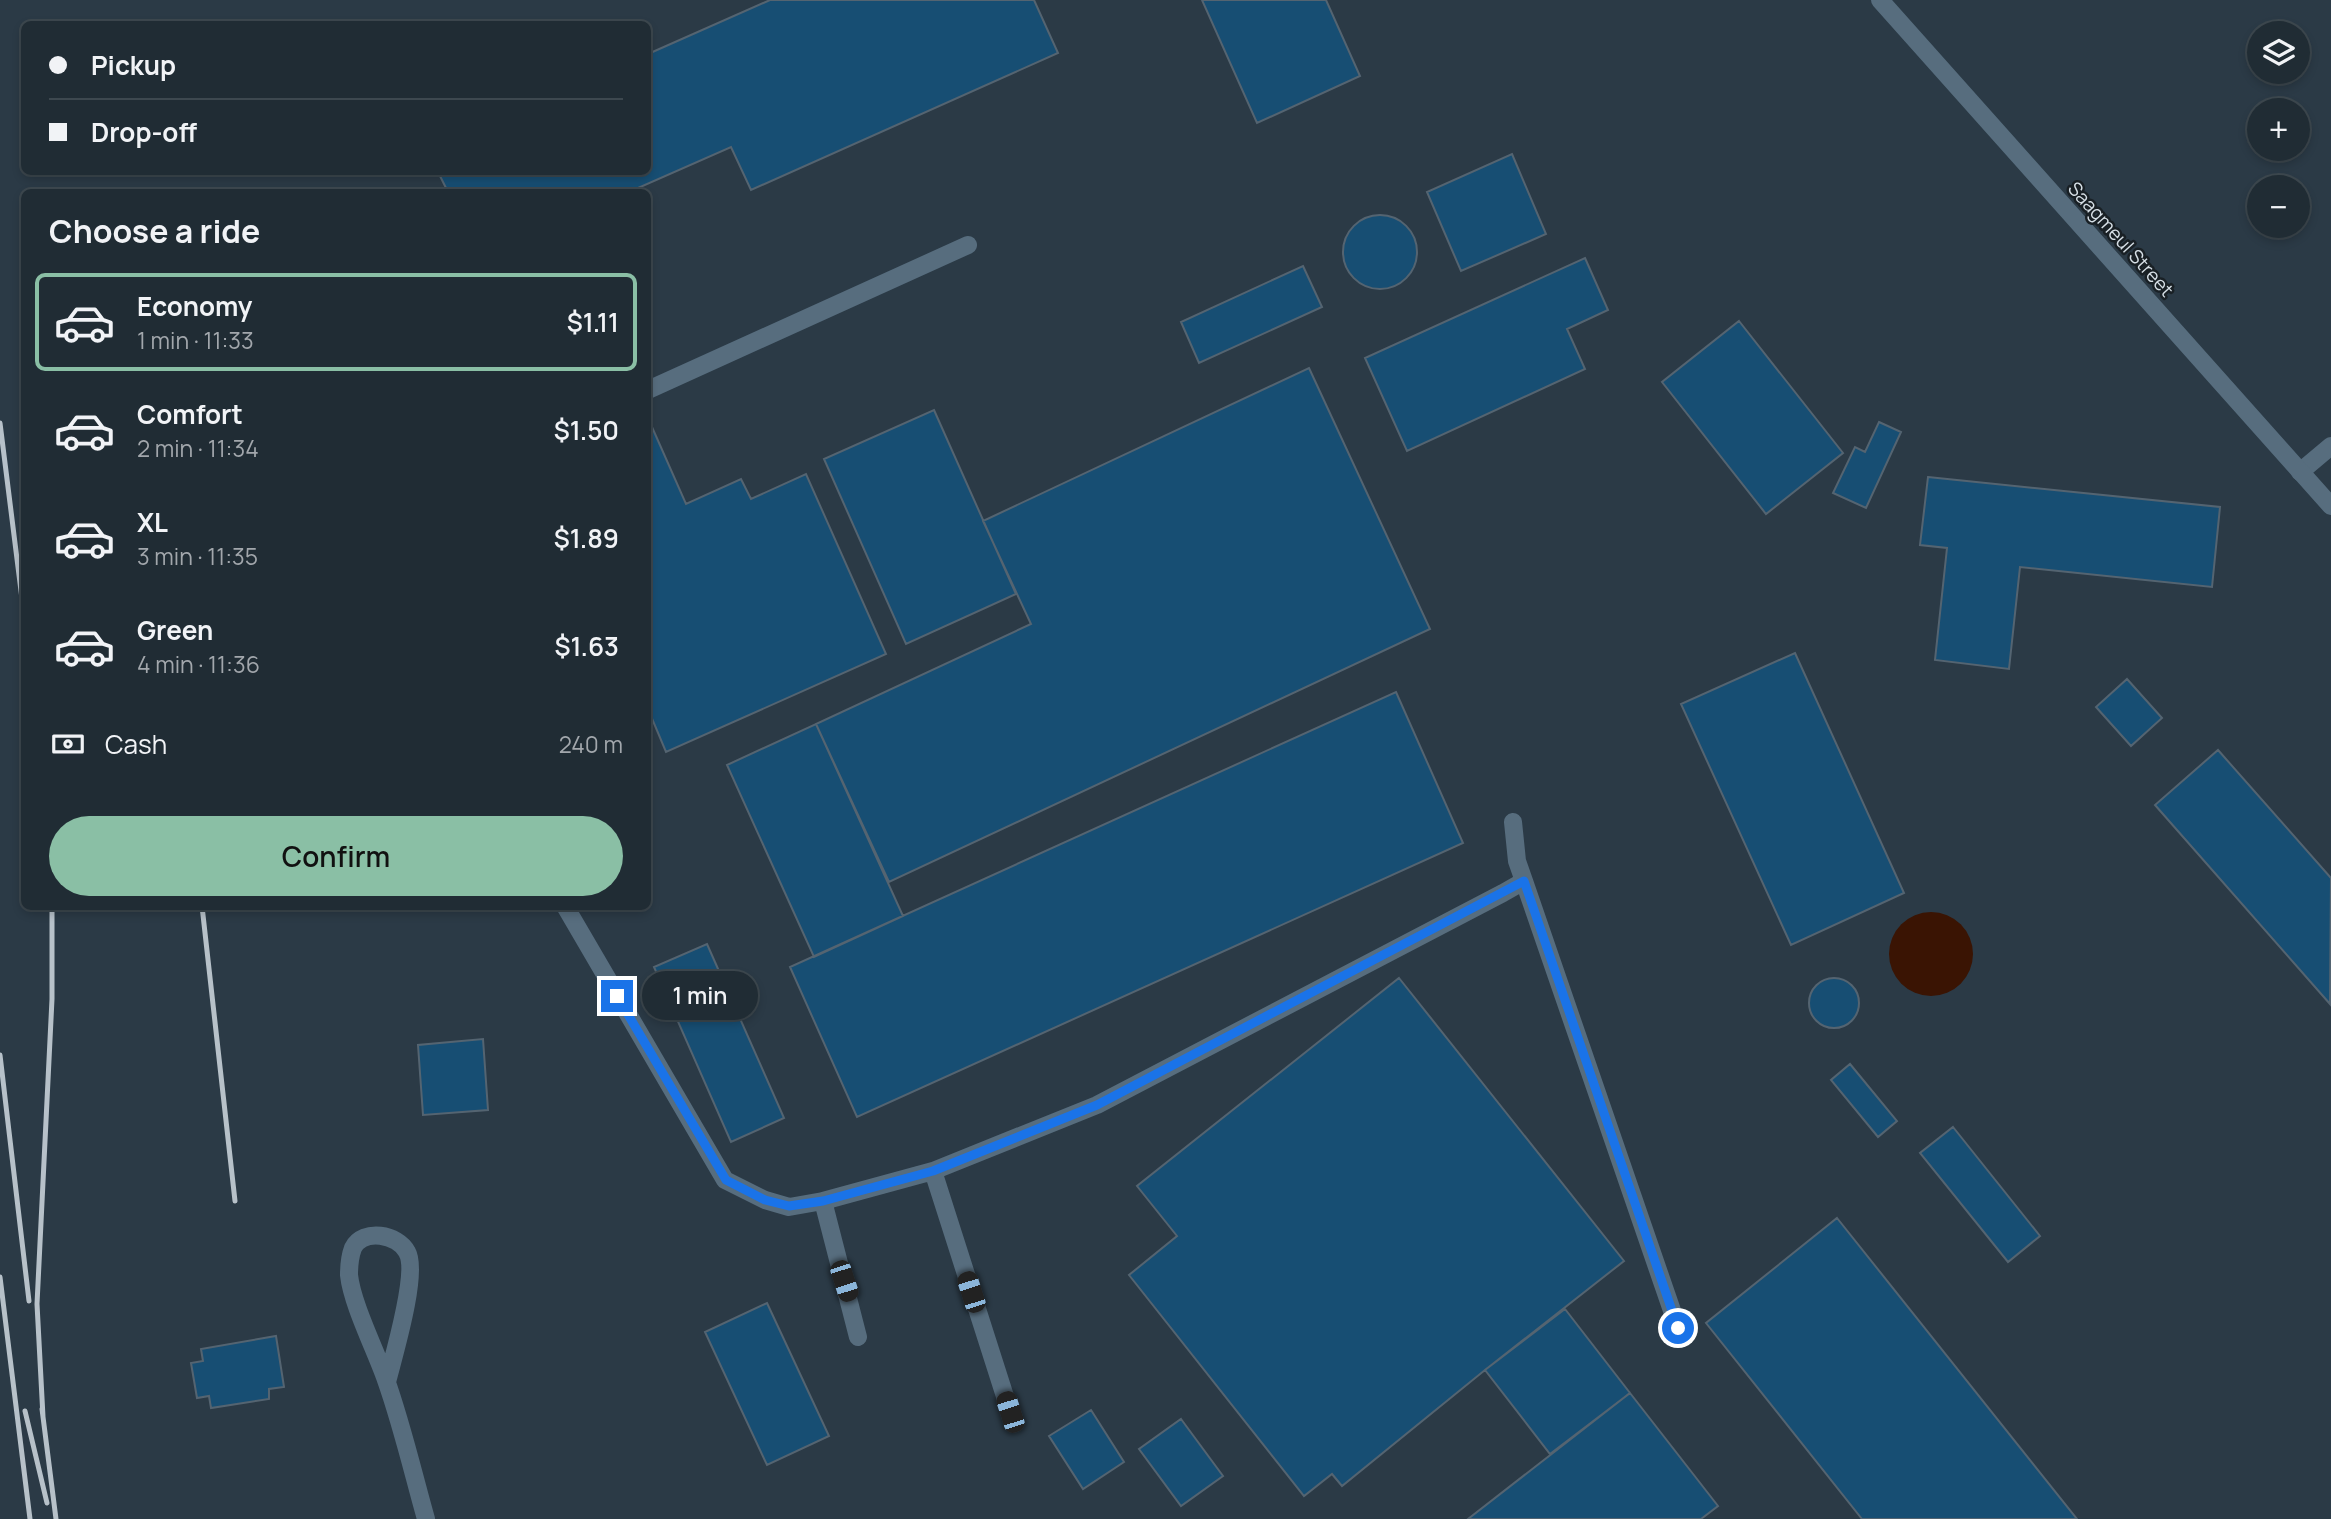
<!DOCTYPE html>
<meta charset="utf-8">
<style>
:root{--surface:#202c34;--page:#2d3840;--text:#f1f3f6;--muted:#a2a7ac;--line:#3d484f;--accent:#8abfa5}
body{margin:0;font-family:Manrope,sans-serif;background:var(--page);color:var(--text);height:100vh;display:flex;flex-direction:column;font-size:26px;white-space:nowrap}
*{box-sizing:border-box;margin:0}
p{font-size:23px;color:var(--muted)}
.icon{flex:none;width:38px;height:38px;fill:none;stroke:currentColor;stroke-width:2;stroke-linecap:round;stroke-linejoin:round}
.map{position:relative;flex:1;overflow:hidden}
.sheet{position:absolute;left:21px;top:189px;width:630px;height:721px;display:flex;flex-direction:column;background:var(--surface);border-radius:10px;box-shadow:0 4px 10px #0003,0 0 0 2px var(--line)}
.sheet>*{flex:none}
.top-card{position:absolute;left:21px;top:21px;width:630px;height:154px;border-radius:10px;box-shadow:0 4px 10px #0003,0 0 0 2px var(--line);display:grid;align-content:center;height:154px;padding:0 28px;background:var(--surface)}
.buttons{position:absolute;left:2247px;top:21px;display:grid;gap:14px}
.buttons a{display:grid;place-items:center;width:63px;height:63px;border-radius:50%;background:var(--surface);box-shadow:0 4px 10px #0003,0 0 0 2px var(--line);font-size:35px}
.end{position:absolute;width:32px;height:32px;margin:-16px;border:9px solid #1a73e8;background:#fff;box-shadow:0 0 0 4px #fff}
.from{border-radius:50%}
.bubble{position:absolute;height:49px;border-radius:24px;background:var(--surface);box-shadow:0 4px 10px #0003,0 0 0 2px var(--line);font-size:23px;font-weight:600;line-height:49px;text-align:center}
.car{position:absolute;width:21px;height:42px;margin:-21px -10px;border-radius:9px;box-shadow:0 0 5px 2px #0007;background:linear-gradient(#222 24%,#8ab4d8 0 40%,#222 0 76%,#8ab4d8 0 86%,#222 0)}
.top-card b{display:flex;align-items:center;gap:24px;height:66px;font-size:26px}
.top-card b+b{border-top:2px solid var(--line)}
.top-card i{width:18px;height:18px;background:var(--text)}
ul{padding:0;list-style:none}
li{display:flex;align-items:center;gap:21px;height:98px;margin:0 14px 10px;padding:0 14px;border:4px solid transparent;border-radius:10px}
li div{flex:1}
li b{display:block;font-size:26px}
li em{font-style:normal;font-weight:600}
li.selected{border-color:var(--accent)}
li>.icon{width:63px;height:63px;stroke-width:1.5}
h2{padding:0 28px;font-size:32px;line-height:84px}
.pay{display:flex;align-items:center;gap:18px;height:77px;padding:0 28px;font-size:26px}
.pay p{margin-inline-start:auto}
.cta{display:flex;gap:14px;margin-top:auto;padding:14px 28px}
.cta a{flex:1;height:80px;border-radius:42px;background:var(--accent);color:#111;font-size:28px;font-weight:600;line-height:80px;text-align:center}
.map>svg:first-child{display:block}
</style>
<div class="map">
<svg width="2331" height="1519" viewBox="0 0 2331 1519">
<rect width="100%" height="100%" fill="#2b3a46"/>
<path fill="#3a1403" d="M1889 954a42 42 0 1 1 84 0a42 42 0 1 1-84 0Z"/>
<path fill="#174e73" stroke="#546471" stroke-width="2" d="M770 0H1034L1058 53 751 190 731 147 629 192H448L438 172H648V54Z
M1202 0H1326L1360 76 1257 123Z
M1512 154 1546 234 1461 271 1427 192Z
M1343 252a37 37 0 1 1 74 0a37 37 0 1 1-74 0Z
M1585 258 1608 310 1567 329 1585 369 1407 451 1365 358Z
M1303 266 1322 307 1199 363 1181 322Z
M1739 321 1843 453 1766 514 1662 382Z
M1309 368 1430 629 889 882 816 724 1031 624 983 521Z
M934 410 1016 594 906 644 824 459Z
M648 418 686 504 741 479 751 499 806 474 886 654 666 752 648 709Z
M1879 422 1901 432 1866 508 1833 493 1855 447 1865 452Z
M1928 477 2220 507 2212 587 2020 567 2009 669 1935 660 1947 548 1920 545Z
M1795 653 1904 893 1791 945 1681 704Z
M2127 679 2162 718 2131 746 2096 707Z
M1396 692 1463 843 857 1117 790 967Z
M816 724 903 916 814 957 727 765Z
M2218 750 2331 878 2330 1004 2155 805Z
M707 944 784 1118 731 1142 654 967Z
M1399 978 1624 1261 1485 1370 1342 1486 1332 1474 1304 1496 1129 1275 1177 1236 1137 1186Z
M1809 1003a25 25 0 1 1 50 0a25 25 0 1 1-50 0Z
M483 1039 488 1110 423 1115 418 1045Z
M1850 1064 1897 1121 1878 1137 1831 1080Z
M1953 1127 2040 1236 2008 1262 1920 1153Z
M1837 1218 2077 1519H1862L1706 1323Z
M767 1303 829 1436 767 1465 705 1332Z
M1565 1309 1630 1393 1550 1454 1485 1370Z
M276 1336 284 1387 269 1389V1399L211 1408 209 1396 197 1398 191 1363 203 1361 201 1349Z
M1630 1393 1718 1506 1701 1519H1468Z
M1091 1410 1124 1462 1083 1489 1049 1436Z
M1181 1419 1223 1476 1181 1506 1139 1449Z"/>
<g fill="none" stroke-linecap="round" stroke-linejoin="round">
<path stroke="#576d7e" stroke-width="18" d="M648 390 968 245
M2300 472 2331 446
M1524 881 1678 1328
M565 906 725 1180 765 1200 789 1207 823 1201
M933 1171 1010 1412
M858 1337 823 1201 933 1171 1097 1105 1503 893 1524 881 1517 861 1513 822"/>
<path stroke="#576d7e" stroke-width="18" d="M1880 0 2331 506
M387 1382C393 1358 419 1272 407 1252 398 1234 363 1228 353 1248 350 1256 349 1266 349 1275 352 1304 376 1351 386 1380 402 1425 413 1473 426 1519"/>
<path stroke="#b7c1c9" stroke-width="5" d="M0 423 24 615
M202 906 235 1201
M0 1055 29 1301
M0 1277 30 1519
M42 1409 56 1519
M25 1411 47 1503
M43 1417 37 1304 52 999V906"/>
</g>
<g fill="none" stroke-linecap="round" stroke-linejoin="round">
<path stroke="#1a73e8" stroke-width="9" d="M617 996 726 1180 765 1200 789 1206 823 1201 933 1171 1097 1105 1524 881 1678 1328"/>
</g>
<g text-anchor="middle" stroke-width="5" stroke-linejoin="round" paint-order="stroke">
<g font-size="19" fill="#d6dfe6" stroke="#192025">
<text transform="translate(2121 239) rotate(48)" y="7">Saagmeul Street</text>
</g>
</g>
</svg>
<div class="buttons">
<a><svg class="icon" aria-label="layers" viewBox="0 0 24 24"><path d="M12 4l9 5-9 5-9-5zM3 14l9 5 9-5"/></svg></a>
<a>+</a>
<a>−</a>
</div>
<i class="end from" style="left:1678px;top:1328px"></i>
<i class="end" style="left:617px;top:996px"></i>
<div class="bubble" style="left:642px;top:971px;width:116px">1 min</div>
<i class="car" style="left:844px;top:1281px;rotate:162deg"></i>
<i class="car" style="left:971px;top:1292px;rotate:342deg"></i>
<i class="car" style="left:1010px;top:1412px;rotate:342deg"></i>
<div class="top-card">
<b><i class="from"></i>Pickup</b>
<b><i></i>Drop-off</b>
</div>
<section class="sheet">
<h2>Choose a ride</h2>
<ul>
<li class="selected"><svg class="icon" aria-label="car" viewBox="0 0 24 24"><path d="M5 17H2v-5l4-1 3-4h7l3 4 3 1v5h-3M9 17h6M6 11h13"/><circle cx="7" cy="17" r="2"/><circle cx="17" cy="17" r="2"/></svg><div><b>Economy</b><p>1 min · 11:33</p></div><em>$1.11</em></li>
<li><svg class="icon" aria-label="car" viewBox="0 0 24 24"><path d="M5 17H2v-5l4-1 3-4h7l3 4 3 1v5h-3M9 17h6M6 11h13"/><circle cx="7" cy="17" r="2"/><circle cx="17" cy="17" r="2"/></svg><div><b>Comfort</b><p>2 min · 11:34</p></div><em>$1.50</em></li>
<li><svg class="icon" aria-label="car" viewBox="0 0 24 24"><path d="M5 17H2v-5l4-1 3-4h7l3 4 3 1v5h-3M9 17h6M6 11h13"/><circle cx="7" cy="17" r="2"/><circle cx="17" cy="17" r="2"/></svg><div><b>XL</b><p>3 min · 11:35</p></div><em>$1.89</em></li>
<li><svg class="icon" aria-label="car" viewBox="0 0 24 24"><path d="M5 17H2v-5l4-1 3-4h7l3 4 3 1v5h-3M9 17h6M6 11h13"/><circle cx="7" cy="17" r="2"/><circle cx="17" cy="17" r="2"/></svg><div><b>Green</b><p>4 min · 11:36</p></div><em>$1.63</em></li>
</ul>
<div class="pay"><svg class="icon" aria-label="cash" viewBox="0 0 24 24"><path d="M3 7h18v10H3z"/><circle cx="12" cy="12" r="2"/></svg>Cash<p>240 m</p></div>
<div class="cta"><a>Confirm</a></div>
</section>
</div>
